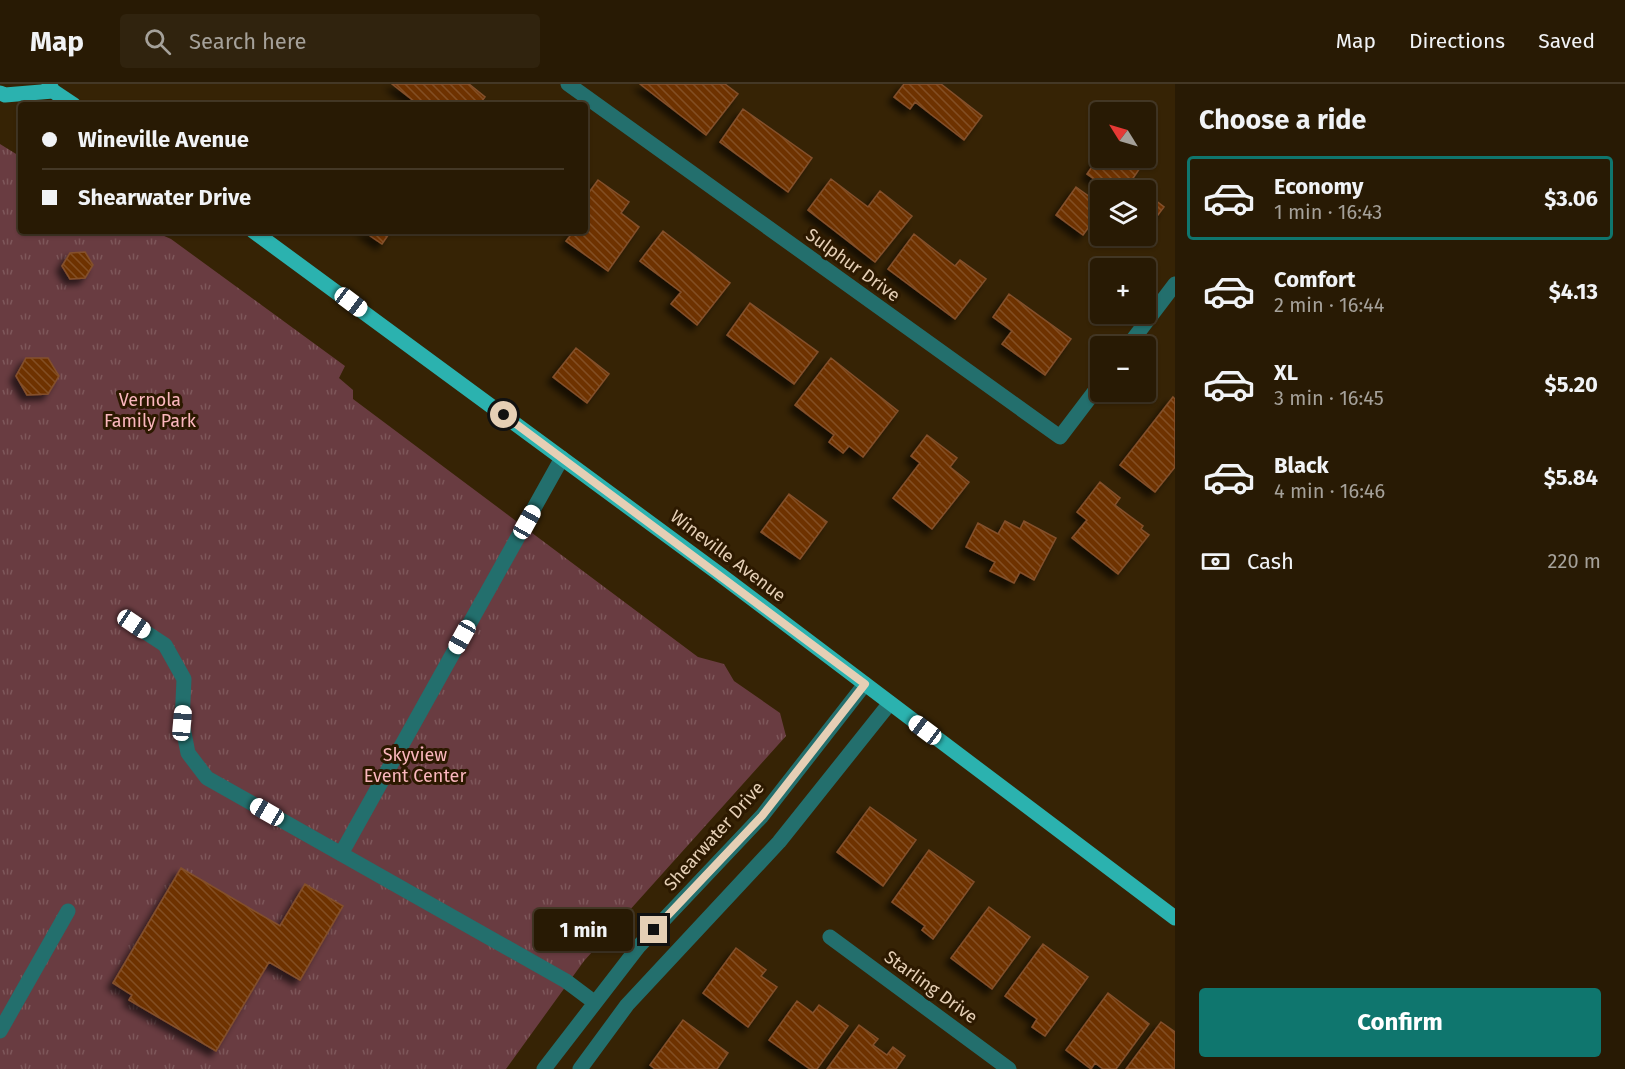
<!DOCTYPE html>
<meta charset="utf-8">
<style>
:root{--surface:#281a04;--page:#30230e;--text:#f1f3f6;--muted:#a5a19a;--line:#443826;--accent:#0f766e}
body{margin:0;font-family:"Fira Sans",sans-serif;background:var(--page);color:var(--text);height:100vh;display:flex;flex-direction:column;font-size:22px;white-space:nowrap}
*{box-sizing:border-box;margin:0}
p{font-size:20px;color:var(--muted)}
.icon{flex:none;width:33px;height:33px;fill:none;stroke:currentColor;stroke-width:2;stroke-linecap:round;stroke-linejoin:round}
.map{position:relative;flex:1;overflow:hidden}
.details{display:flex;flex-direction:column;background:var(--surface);width:450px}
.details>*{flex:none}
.banner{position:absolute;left:18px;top:18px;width:570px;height:132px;border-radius:6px;box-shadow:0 2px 4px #0004,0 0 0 2px var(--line);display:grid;align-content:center;height:132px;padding:0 24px;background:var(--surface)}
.needle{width:39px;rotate:307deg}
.buttons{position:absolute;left:1090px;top:18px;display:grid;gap:12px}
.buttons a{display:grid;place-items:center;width:66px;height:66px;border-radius:6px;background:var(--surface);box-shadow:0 2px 4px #0004,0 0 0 2px var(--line);font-size:30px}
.end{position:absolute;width:27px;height:27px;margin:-14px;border:8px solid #e5cfb5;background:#111;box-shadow:0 0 0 3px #111}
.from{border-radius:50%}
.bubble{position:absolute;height:42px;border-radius:6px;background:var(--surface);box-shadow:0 2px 4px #0004,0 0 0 2px var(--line);font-size:20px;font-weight:700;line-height:42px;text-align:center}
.car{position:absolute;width:18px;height:36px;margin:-18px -9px;border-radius:8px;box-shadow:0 0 4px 2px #0007;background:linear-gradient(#fff 24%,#345 0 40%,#fff 0 76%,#345 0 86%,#fff 0)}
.banner b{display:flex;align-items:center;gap:21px;height:57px;font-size:22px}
.banner b+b{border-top:2px solid var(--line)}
.banner i{width:15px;height:15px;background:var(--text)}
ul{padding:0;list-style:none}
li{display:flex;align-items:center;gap:18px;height:84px;margin:0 12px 9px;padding:0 12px;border:3px solid transparent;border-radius:6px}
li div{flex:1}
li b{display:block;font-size:22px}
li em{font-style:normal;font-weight:700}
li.on{border-color:var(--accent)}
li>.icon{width:54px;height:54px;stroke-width:1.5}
h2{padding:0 24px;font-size:27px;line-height:72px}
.pay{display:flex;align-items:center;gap:15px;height:66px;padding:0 24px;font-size:22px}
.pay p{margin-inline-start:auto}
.primary-button{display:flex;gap:12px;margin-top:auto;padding:12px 24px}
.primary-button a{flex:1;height:69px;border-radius:6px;background:var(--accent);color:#fff;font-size:24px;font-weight:700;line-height:69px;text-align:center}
header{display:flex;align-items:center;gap:36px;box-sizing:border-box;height:84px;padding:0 30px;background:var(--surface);border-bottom:2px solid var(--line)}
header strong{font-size:28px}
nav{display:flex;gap:33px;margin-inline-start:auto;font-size:21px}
.search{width:420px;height:54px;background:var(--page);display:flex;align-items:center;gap:15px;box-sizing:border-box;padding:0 21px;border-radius:6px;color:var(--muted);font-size:22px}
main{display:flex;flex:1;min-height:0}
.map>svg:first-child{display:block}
</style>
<header>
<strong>Map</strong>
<div class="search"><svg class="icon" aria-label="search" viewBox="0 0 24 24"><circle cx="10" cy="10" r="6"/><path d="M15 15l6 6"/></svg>Search here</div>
<nav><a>Map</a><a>Directions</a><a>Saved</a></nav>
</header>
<main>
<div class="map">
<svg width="1175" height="985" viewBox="0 0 1175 985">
<defs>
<pattern id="park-tufts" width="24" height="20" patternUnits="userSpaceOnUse" patternTransform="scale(1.5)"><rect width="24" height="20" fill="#693c41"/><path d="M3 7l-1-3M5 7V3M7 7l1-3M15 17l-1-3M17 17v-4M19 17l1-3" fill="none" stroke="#7e575a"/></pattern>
<pattern id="building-back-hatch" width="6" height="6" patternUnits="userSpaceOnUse" patternTransform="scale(1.5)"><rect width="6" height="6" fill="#6e3300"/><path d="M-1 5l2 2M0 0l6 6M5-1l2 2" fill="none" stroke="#835023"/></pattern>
<filter id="shadow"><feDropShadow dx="-5.5" dy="5.5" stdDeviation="3" flood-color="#0009"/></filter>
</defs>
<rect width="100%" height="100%" fill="#362305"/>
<path fill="url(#park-tufts)" d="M0 60 21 73V147H153L171 155 345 282 339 294 353 306V315L698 573 724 580 734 597 780 629 786 652 584 877 506 985H0Z"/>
<path fill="url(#building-back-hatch)" stroke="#84502c" stroke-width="1.5" filter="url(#shadow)" d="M392 0H469L485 13 479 21H419Z
M640 0H725L738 10 706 51Z
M904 0H941L982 32 964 56 915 18 910 25 894 13Z
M743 25 812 74 788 108 720 58Z
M1101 70V74H1125L1140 84 1125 106H1110L1087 90Z
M831 95 868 123 880 107 912 132 875 178 808 126Z
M598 96 629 118 621 129 639 143 608 187 566 157 574 147H585V131L589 125 585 122V114Z
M1076 103 1101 121V126L1083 151 1056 131Z
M1146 109 1164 123 1148 144 1146 142Z
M363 147H391L382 160Z
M663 147 730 199 697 241 671 220 681 208 640 177Z
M914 150 955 182 960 176 986 195 955 235 888 185Z
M85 168 93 181 85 194 70 195 62 182 70 169Z
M1009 210 1071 255 1045 291 1002 260 1012 247 993 233Z
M750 219 818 268 794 300 727 251Z
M576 264 609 290 587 319 553 293Z
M26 274H48L59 292 48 310 27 311 16 292Z
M831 274 898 327 863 373 849 362 843 369 829 358 834 351 795 321Z
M1173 313 1175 315V383L1155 408 1120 381Z
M927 351 957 374 950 383 969 398 932 445 893 414 920 379 911 372Z
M1100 398 1120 414 1115 421 1143 442 1141 445 1149 451 1118 490 1072 454 1087 436 1077 428Z
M789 410 827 438 800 475 761 448Z
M1005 437 1020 445 1024 437 1056 454 1034 496 1020 488 1014 499 990 487 995 478 966 463 978 439 998 450Z
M870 723 916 756 883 802 837 768Z
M929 766 974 798 933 855 922 846 925 842 892 818Z
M181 784 280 842 305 800 343 822 300 896 269 878 216 967 129 916 132 911 113 899Z
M989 823 1030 853 992 905 951 874Z
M1043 860 1088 893 1045 952 1032 943 1037 935 1005 912Z
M736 864 766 886 761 892 777 903 748 943 703 909Z
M1108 909 1149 940 1116 985H1103L1095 979 1091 985 1066 966Z
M797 917 813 929 819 921 848 942 817 985H810L769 956Z
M683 936 728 969 717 985H655L650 981Z
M1161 938 1175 948V985H1126Z
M859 941 878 955 873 961 887 971 893 963 905 972 896 985H827Z"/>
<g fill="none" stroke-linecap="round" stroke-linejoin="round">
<path stroke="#236f6d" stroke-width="15" d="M568 0 1060 353 1101 299
M1128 262 1175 200
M133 540 165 561 184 595 182 639 188 669 207 694 566 897 594 918
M341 770 562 374
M830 853 1009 985
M0 947 68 827
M544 985 639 862 762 732 865 600
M580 985 627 921 779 758 890 619"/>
<path stroke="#2bb2af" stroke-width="15" d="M49 0 53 7 74 21
M0 9 5 11 53 7
M253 147 718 489 1175 834"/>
</g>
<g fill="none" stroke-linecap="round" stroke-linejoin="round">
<path stroke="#e5cfb5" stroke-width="8" d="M504 331 865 600 762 732 654 846"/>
</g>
<g text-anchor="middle" stroke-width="6" stroke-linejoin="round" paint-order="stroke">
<g font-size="18" fill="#e5cfb5" stroke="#2c1900">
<text transform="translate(853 181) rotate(36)" y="6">Sulphur Drive</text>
<text transform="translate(728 472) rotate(37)" y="6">Wineville Avenue</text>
<text transform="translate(714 752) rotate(-48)" y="6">Shearwater Drive</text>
<text transform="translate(931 903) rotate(36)" y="6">Starling Drive</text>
</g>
<g font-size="18" fill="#fbb7bd" stroke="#2c1900">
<text x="150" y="322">Vernola<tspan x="150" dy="21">Family Park</tspan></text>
<text x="415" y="677">Skyview<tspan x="415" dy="21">Event Center</tspan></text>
</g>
</g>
</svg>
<div class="buttons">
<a><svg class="needle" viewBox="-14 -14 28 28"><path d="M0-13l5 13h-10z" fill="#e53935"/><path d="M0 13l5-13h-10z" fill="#a5a19a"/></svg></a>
<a><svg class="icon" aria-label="layers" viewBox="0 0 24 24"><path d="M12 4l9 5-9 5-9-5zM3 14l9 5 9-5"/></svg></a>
<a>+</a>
<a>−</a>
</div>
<i class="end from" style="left:504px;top:331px"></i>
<i class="end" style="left:654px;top:846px"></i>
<div class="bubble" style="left:534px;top:825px;width:99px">1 min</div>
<i class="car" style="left:351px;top:218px;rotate:127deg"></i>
<i class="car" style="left:527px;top:438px;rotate:29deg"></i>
<i class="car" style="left:134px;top:540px;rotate:124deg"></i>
<i class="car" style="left:462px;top:553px;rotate:209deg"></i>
<i class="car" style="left:182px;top:639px;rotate:5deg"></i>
<i class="car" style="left:925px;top:646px;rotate:307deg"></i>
<i class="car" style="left:267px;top:728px;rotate:300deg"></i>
<div class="banner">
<b><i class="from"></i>Wineville Avenue</b>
<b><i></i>Shearwater Drive</b>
</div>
</div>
<section class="details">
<h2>Choose a ride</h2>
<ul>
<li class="on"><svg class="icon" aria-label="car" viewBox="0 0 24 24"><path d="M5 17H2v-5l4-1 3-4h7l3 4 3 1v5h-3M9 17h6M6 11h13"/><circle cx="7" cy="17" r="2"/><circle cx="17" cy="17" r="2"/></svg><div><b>Economy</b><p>1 min · 16:43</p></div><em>$3.06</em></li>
<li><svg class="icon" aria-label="car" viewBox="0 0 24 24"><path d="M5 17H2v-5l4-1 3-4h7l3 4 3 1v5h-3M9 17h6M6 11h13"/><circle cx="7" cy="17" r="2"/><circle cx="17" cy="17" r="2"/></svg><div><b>Comfort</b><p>2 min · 16:44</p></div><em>$4.13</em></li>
<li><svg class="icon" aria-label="car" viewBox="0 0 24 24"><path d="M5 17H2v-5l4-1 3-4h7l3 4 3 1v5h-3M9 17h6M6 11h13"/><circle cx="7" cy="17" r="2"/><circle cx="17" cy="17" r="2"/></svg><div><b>XL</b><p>3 min · 16:45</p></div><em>$5.20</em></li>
<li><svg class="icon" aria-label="car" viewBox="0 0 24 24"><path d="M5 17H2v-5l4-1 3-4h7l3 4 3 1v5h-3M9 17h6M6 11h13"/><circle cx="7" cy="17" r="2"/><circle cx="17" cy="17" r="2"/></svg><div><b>Black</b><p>4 min · 16:46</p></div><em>$5.84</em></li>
</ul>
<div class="pay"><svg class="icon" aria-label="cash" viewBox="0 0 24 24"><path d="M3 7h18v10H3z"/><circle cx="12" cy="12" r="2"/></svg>Cash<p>220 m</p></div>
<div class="primary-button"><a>Confirm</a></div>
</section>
</main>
